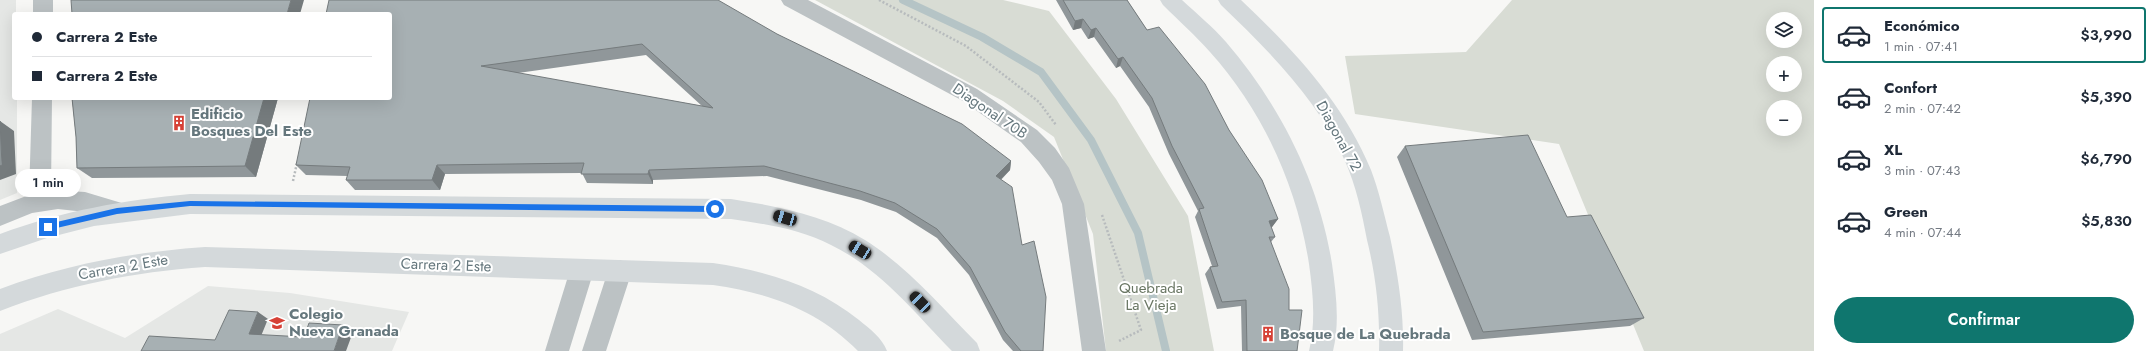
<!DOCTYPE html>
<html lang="es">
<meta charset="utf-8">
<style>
:root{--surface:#fff;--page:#f2f2f3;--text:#1f2937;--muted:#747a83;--line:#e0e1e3;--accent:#0f766e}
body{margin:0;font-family:Jost,sans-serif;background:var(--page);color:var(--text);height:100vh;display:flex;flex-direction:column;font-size:15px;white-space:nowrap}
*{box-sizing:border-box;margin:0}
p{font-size:13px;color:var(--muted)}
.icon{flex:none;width:22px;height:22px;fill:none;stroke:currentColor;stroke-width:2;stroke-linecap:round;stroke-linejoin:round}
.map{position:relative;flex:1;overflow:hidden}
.sheet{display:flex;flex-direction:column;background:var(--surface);width:340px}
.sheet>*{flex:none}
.banner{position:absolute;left:12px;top:12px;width:380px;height:88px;border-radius:4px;box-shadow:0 4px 16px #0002;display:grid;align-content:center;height:88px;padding:0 20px;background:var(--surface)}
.tools{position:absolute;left:1766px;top:12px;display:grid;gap:8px}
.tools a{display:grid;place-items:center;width:36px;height:36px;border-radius:50%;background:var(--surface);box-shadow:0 4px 16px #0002;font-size:20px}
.end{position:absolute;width:18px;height:18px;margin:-9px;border:5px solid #1a73e8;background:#fff;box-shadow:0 0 0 2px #fff}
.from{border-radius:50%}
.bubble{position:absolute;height:28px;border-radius:14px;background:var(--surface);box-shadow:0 4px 16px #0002;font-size:13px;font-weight:600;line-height:28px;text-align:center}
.car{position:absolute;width:12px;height:24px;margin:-12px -6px;border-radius:5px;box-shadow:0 0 3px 1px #0007;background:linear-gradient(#222 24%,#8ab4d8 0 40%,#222 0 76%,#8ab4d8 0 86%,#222 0)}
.banner b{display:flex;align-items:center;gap:14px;height:38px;font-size:15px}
.banner b+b{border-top:1px solid var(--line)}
.banner i{width:10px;height:10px;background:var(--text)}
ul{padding:7px 0 0;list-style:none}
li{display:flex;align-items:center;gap:12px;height:56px;margin:0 8px 6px;padding:0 12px;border:2px solid transparent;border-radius:4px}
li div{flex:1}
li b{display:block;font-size:15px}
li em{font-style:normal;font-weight:600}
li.on{border-color:var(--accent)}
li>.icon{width:36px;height:36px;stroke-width:1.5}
.button{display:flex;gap:8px;margin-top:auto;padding:8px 20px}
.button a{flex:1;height:46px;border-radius:24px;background:var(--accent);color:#fff;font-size:16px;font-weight:600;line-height:46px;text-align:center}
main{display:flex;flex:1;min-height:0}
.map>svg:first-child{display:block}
</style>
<main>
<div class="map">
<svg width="1814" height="351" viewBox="0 0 1814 351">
<rect width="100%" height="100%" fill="#f7f7f5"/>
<path fill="#e5e7e5" d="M0 0H16V14H14V98H17V193L0 200Z
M208 286 290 293 409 312 392 351H0V334L58 309 125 338Z"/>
<path fill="#d8dcd4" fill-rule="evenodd" d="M815 0H1003L1049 11 1116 99 1188 216 1214 351H1106L1093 234 1054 137 1003 101Z
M1512 0H1814V351H1644L1559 144 1355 114 1345 56 1466 52ZM1773 19H1795V41H1773ZM1773 63H1795V85H1773ZM1773 107H1795V129H1773Z"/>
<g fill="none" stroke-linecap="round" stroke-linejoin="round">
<path stroke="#b5c4c6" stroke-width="8" d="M903 0 982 37 1041 72 1091 140 1138 233 1166 351"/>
<path stroke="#b7bbbd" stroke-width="2.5" stroke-dasharray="2 2" stroke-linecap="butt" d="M879 0 966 46 1039 102 1056 125
M293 181 297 163
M1102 215 1141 330 1119 341"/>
<path fill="#bcc2c4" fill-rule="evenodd" d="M33 0H53V14H33Z
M781 0H808L977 89 1037 130 1055 148 1069 168 1084 204 1106 351H1082L1062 204 1052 180 1039 162 1021 142 963 101 784 5Z
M32 98H52L51 190 85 192 125 204 128 211 125 218 117 221 85 212 58 209 32 213 0 226V206L29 195Z
M582 259 590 263 594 270 569 351H545L570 270 574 263Z
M620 260 628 264 632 271 606 351H582L608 271 612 264Z"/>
<path fill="#d4d9db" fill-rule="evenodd" d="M1160 0H1182C1197 14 1213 27 1226 42 1280 105 1319 182 1332 264 1336 293 1340 322 1333 351H1309C1316 322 1313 293 1309 264 1297 186 1263 111 1210 52 1196 36 1179 21 1163 5Z
M1218 0H1241C1293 49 1343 102 1371 170 1379 191 1384 214 1390 237 1398 275 1404 312 1403 351H1379C1380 313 1376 276 1367 240 1362 213 1356 186 1345 161 1318 100 1269 51 1221 5Z
M190 194 731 199C776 206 825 215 865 240 908 267 941 307 977 343L980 351H952C915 313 879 268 831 245 800 229 765 224 731 219L190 214 94 226 47 238 0 254V234C62 211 124 200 190 194Z
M205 247 713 263C766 271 817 286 859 320 870 329 882 338 887 351H858C818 310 769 293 713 285L205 267C134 272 67 285 0 311V289C67 264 134 252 205 247Z"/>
</g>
<path fill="#90979a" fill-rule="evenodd" d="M1056 0H1127L1147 30 1229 130 1278 219 1272 227H1271L1275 237 1271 242 1289 310 1297 351H1242L1241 306 1217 309 1205 274 1210 267 1212 266 1195 217 1198 211 1169 154 1149 107 1120 66 1116 68 1094 37 1088 39 1081 28 1073 30Z
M390 14 777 34 1011 161 1010 170 1001 180 1043 351H1013L1003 340 969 275 937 238 896 212 861 200 767 176 653 180V184L587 183 582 173 445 174 440 190H355L346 180 348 176 306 175 296 165ZM646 55 702 106 518 73Z
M72 98H278L256 177 92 178 77 168 76 137Z
M1405 146 1567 217 1644 318 1630 326 1472 340 1397 157Z"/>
<path fill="#757b7d" d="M291 0H304L300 14H287Z
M1083 19 1081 28 1073 30 1075 21Z
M1096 28 1094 37 1088 39 1091 30Z
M1123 57 1120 66 1116 68 1118 59Z
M264 98H278L256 177 245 166Z
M0 121 14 131 16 174 0 180Z
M1011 161 1010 170 994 186 996 176Z
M437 165 445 174 440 190 432 180Z
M649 170 653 180V184L648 174Z
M1278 219 1272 227 1263 229 1269 221Z
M258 312 268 319 259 341 249 334Z
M343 325 353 332 346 351H334Z"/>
<path fill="#a7b0b3" stroke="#757b7d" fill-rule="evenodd" d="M71 0H291L287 14H72Z
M329 0H718L777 34 962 124 1011 161 996 176 1012 187 1022 245 1034 241 1046 297 1043 351H1021L1005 332 970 267 937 229 895 203 860 191 764 166 649 170 648 174H581L584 163 437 165 432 180H346L350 167 296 165 310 98H390V14H326ZM642 44 713 108 481 66Z
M1063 0H1127L1147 30 1159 27 1205 84 1229 130 1262 180 1278 219 1269 221 1275 237H1269L1289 289V310H1302L1297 351H1247L1246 300 1222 302 1210 267 1218 266 1199 209 1204 208 1172 146 1152 98 1123 57 1118 59 1096 28 1091 30 1083 19 1075 21Z
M72 98H264L245 166 77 168 76 137Z
M0 121 2 165 0 166Z
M1528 135 1567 217 1591 215 1644 318 1483 332 1405 146Z
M229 310 258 312 249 334 304 337 309 323 343 325 334 351H141L149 336 215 340Z"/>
<path fill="#1a73e8" d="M190 201 715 206 718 209 715 212 190 206 117 214 48 230 45 227 48 224 117 208Z"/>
<defs>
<g id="building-bare" transform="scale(1.2)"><path d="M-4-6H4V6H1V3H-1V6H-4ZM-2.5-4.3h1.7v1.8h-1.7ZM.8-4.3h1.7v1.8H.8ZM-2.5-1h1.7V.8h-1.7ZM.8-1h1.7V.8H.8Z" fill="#d64136" stroke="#fff" stroke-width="2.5" paint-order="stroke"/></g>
<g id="school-bare" transform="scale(1.2)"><path d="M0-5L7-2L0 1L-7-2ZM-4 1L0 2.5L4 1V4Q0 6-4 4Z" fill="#d64136" stroke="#fff" stroke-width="2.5" paint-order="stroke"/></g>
</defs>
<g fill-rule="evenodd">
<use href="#building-bare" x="179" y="123"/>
<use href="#school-bare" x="277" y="323"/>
<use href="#building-bare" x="1268" y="334"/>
</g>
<g text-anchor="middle" stroke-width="4" stroke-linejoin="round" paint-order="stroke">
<g font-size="15" fill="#65777d" stroke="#fff">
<text transform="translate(990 111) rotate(34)" y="5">Diagonal 70B</text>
<text transform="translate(1339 136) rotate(61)" y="5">Diagonal 72</text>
<text transform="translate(446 265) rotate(2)" y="5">Carrera 2 Este</text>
<text transform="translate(123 267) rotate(-10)" y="5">Carrera 2 Este</text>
</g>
<g font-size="15" font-weight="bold" fill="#65777d" stroke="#fff" text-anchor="start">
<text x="191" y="119">Edificio<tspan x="191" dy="17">Bosques Del Este</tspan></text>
<text x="289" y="319">Colegio<tspan x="289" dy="17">Nueva Granada</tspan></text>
<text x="1280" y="339">Bosque de La Quebrada</text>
</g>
<g font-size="15" fill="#697663" stroke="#fff">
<text x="1151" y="293">Quebrada<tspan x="1151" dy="17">La Vieja</tspan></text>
</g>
</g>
</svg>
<div class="tools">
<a><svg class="icon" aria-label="layers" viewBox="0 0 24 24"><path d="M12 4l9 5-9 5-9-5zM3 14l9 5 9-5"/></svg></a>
<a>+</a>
<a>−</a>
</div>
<i class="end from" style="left:715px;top:209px"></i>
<i class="end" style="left:48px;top:227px"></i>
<div class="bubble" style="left:15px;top:169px;width:66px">1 min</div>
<i class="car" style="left:785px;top:218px;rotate:286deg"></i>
<i class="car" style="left:860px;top:250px;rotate:301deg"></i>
<i class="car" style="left:920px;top:302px;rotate:316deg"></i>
<div class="banner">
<b><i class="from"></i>Carrera 2 Este</b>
<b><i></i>Carrera 2 Este</b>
</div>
</div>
<section class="sheet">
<ul>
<li class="on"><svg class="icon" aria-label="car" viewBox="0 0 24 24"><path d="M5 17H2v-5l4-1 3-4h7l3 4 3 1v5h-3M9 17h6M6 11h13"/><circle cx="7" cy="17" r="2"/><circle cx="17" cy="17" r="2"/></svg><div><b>Económico</b><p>1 min · 07:41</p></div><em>$3,990</em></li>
<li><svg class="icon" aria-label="car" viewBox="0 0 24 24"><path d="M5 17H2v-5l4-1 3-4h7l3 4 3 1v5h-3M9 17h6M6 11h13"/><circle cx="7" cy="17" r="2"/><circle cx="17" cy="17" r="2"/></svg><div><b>Confort</b><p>2 min · 07:42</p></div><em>$5,390</em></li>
<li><svg class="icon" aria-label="car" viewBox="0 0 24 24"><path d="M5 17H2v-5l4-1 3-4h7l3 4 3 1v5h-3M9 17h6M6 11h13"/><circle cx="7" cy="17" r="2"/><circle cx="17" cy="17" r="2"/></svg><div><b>XL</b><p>3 min · 07:43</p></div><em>$6,790</em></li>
<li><svg class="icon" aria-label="car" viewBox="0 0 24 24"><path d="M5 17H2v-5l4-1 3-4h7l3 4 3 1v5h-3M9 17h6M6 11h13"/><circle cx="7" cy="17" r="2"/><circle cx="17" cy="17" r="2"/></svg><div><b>Green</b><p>4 min · 07:44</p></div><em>$5,830</em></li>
</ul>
<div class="button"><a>Confirmar</a></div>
</section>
</main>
